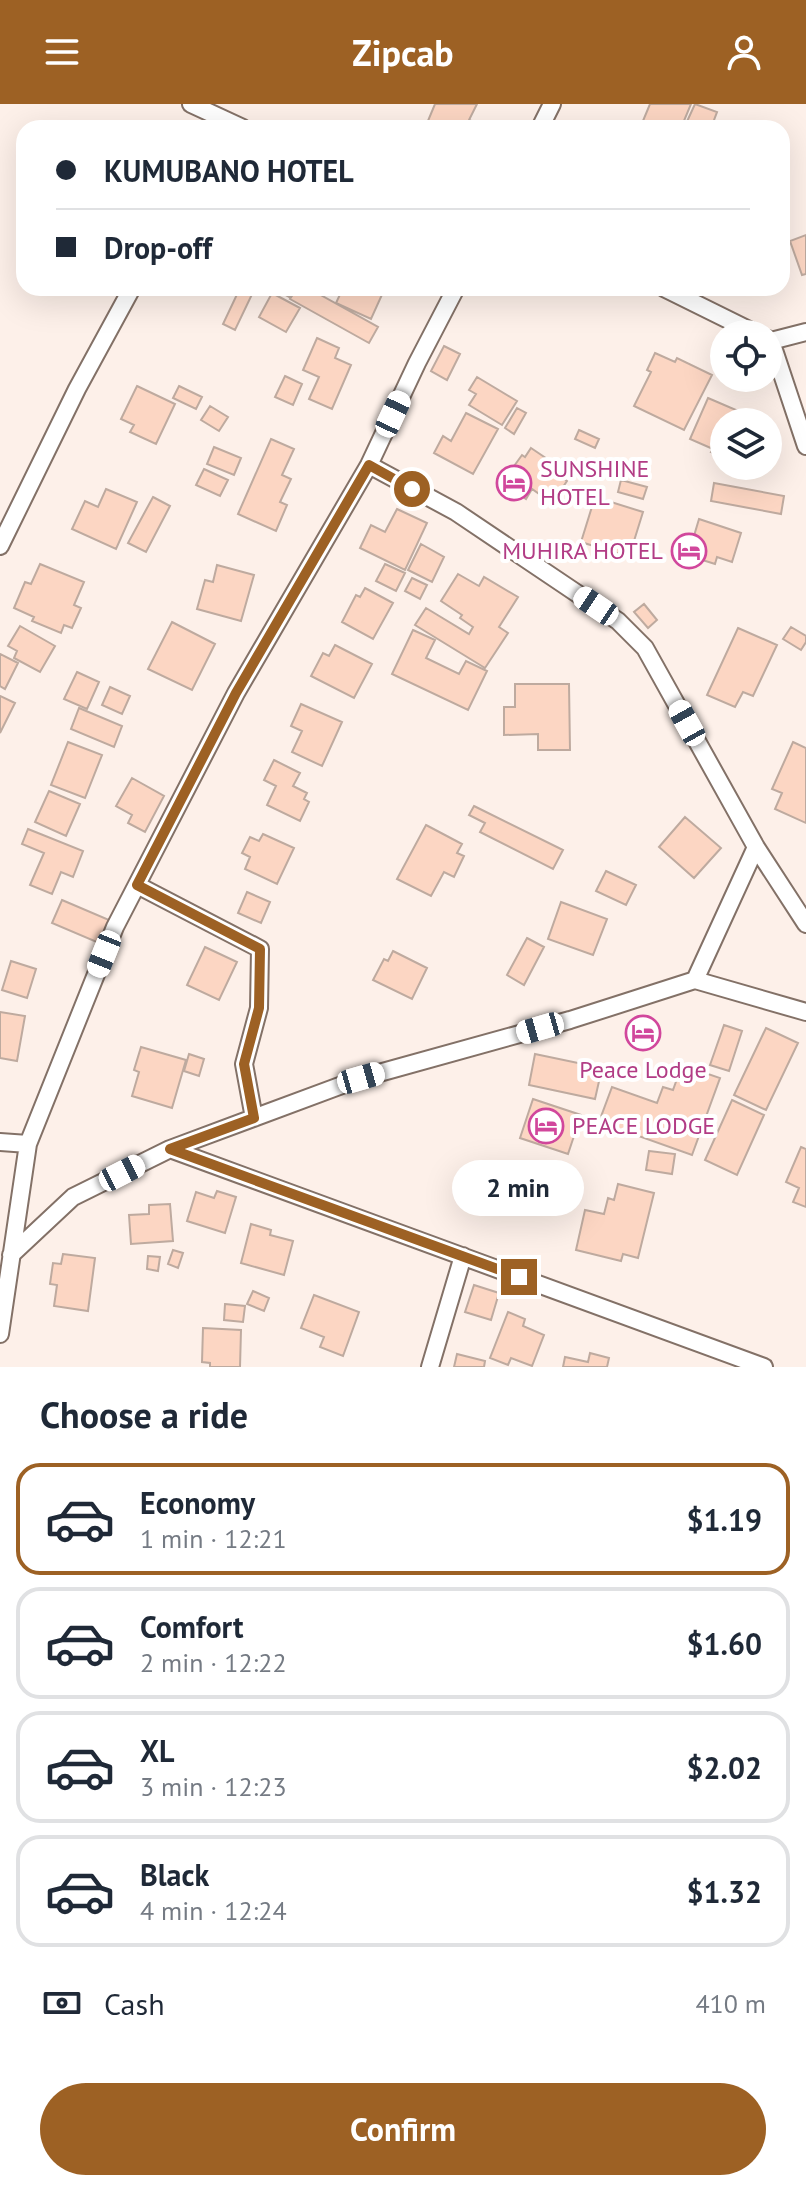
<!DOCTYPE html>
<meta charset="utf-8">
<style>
:root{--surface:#fff;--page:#f2f2f3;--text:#1f2937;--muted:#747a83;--line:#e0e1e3;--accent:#9d6124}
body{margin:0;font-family:"PT Sans",sans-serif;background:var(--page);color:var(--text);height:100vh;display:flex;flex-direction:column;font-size:30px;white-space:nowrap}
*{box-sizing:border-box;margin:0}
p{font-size:26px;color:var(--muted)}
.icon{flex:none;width:44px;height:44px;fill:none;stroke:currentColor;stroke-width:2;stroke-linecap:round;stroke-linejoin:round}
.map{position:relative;height:1263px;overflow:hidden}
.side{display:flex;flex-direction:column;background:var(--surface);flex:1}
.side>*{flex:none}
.banner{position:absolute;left:16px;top:16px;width:774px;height:176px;border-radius:24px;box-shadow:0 8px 32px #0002;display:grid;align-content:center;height:176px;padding:0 40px;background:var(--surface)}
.controls{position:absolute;left:710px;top:216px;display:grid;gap:16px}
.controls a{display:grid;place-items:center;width:72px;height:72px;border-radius:50%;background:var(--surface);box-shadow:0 8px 32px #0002;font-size:40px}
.end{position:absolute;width:36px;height:36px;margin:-18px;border:10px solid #9d6124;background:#fff;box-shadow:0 0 0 4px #fff}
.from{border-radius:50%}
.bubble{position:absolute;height:56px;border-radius:28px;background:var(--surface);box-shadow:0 8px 32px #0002;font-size:26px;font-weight:700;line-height:56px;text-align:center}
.car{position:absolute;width:24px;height:48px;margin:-24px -12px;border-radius:10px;box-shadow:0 0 6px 2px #0007;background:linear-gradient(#fff 24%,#345 0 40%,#fff 0 76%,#345 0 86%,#fff 0)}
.banner b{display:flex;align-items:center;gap:28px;height:76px;font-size:30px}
.banner b+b{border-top:2px solid var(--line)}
.banner i{width:20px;height:20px;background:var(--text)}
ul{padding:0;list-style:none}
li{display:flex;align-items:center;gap:24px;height:112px;margin:0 16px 12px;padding:0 24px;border:4px solid var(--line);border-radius:24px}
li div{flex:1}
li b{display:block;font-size:30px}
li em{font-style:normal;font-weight:700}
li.selected{border-color:var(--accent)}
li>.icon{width:72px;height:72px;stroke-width:1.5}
h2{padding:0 40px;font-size:36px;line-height:96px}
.pay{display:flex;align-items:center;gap:20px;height:88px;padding:0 40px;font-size:30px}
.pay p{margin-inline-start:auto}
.action{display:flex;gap:16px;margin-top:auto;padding:16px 40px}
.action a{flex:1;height:92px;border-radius:48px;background:var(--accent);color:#fff;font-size:32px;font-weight:700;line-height:92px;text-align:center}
header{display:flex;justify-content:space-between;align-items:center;height:104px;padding:0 40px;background:var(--accent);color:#fff;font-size:36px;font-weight:700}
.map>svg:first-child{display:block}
</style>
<header><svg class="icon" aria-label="menu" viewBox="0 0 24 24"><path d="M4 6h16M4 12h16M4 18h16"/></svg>Zipcab<svg class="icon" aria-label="person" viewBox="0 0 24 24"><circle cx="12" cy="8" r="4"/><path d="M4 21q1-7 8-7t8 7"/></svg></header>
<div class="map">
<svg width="806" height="1263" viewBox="0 0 806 1263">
<rect width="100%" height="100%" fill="#fdf0e9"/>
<path fill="#fcd6c3" stroke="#beaa9f" stroke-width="2" d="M435 0H477L469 16 476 19 474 24H425Z
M650 0H691L681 24H640Z
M695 0 717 8 711 24H684Z
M806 131V170L802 171 790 137Z
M240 184H255L235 226 223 220Z
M273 184H294L289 193Z
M297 184H308L378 223 369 239 290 195Z
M343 184H385L371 215 336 199Z
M272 189 300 204 286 228 259 213Z
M317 234 339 244 335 254 351 261 332 305 309 295 319 273 303 266Z
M444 242 460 250 447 276 431 267Z
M655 249 675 258 677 254 712 271 684 326 634 302 651 268 647 266Z
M285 272 302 280 293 301 275 293Z
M477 273 517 297 502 321 469 301 476 290 469 286Z
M137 282 175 300 156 340 130 328 134 321 121 315Z
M179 282 202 293 196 305 173 294Z
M708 294 764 318H724V354L711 348 713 345 690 335Z
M210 302 228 313 219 327 201 316Z
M517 304 526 309 514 330 505 324Z
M466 309 498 325 473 370 434 349 443 332 451 337Z
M579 326 599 335 595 344 575 335Z
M271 335 294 345 282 371 291 375 280 398 287 401 276 427 238 410Z
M214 343 241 354 234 371 207 360Z
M531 344 559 363 555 368 567 377 552 399 532 385 526 395 512 385 518 375 509 369 522 351 525 353Z
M204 365 228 376 220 392 196 381Z
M621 376 647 383 643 395 618 388Z
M714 379 784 392 781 410 711 397Z
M106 385 137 398 116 445 72 425 85 397 98 403Z
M153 393 170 402 146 448 128 439Z
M595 393 643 408 629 453 581 438Z
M397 405 427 419 405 466 360 444 371 421 385 428Z
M699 415 741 429 732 458 717 453 715 460 693 453 696 444 691 442Z
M421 440 444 453 432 478 408 466Z
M40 460 84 478 74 501 81 504 72 524 64 521 61 529 32 517 34 513 14 504 25 478 31 480Z
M385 460 405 469 396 487 376 477Z
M217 461 254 471 241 517 197 505 205 476 213 478Z
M458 470 479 482 484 473 518 493 499 523 508 529 485 564 415 521 426 504 469 530 473 523 460 514 462 511 441 497Z
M412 474 427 481 420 495 405 487Z
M365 484 393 499 373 535 342 518 356 491 360 493Z
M644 500 657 516 648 524 634 508Z
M172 518 215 540 192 586 148 565Z
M20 522 55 542 40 568 14 554 17 547 8 542Z
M791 523 806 532V538L801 546 783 535Z
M738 524 777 541 753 592 743 588 735 603 707 591Z
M413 526 435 536 426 554 459 570 466 557 487 567 468 606 392 570Z
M335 541 372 560 354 594 311 572 323 549 329 552Z
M0 550 18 559 5 585 0 582Z
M77 568 99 578 87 605 64 595Z
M515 580H569L570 646H538V630L504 631V603H515Z
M110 583 130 592 122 610 102 601Z
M0 592 15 599 0 629Z
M301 600 342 618 322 662 292 648 302 627 291 622Z
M79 604 122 622 114 643 71 625Z
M68 638 102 651 85 694 51 681Z
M793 638 806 644V719L775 705 782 689 772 685Z
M274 656 300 669 293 682 307 689 304 695 309 698 300 717 267 701 276 682 264 676Z
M132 674 164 692 145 728 128 719 132 711 116 702Z
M49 687 80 700 66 732 35 718Z
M474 702 563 746 553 765 480 728 485 719 469 711Z
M685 713 721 744 694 774 659 743Z
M426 721 462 740 457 749 464 752 454 773 444 768 431 792 397 775Z
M28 725 83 747 73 773 61 768 52 790 30 781 44 749 22 740Z
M263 730 294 744 277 780 245 765 250 753 242 749 250 733 259 737Z
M606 767 636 781 626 801 596 787Z
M247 788 270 798 261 819 238 809Z
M62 796 109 816 99 839 52 819Z
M561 798 607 815 593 851 548 835Z
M527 834 544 843 524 881 507 871Z
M205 843 237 858 219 896 187 881Z
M393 847 427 864 412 895 373 876 384 855 388 857Z
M11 857 36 865 27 894 2 886Z
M0 908 25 912 17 957 0 954Z
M724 921 742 927 729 967 710 961Z
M766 924 798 939 766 1006 734 991Z
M141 943 186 956 172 1004 132 992 139 968 134 966Z
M189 950 204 955 199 972 184 967Z
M535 950 602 964 595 995 529 981Z
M682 961 720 974 692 1051 599 1018 612 983 657 999 663 983 673 986Z
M533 995 581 1011 568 1050 520 1034Z
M732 996 764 1011 737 1071 705 1056Z
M801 1043 806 1045V1103L793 1098 799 1084 786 1078Z
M649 1047 675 1050 672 1070 646 1066Z
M618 1080 654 1089 638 1154 623 1150 621 1157 576 1146 585 1106 604 1110 608 1094 614 1096Z
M217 1087 236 1093 225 1129 187 1117 196 1088 214 1094Z
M170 1100 173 1137 131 1140 129 1111 149 1110V1101Z
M251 1120 271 1126 270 1131 293 1137 284 1171 241 1159Z
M173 1146 183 1149 178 1164 168 1160Z
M63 1150 95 1154 88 1207 54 1202 57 1181 50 1180 53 1159 61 1160Z
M148 1152 160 1153 158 1167 147 1165Z
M474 1181 499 1189 491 1216 465 1208Z
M253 1187 269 1194 264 1207 247 1200Z
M314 1191 359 1208 343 1252 320 1243 324 1233 301 1224Z
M225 1200 245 1202 243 1218 224 1216Z
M508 1208 525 1215 523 1222 544 1231 532 1262 511 1254 508 1261 490 1254Z
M203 1224 241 1226 240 1263H210V1259L202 1258Z
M590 1249 609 1254 607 1263H563L565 1253 588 1258Z
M457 1250 485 1257 484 1263H454Z"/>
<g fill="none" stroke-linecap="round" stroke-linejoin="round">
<g stroke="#837167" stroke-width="20">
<path id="minor" d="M191 0 243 24
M540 24 552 0
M664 184 757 230
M768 235 771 237 806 342
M771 237 806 228
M369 361 456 408 618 517 645 544 756 743 806 820
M0 442 77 285 132 184
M137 781 260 845 259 904 244 960 254 1014
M695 876 806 908
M0 1038 28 1040
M170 1045 764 1263
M11 1151 73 1093 170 1045 361 974 570 916 695 876 756 743
M0 1230 28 1040 115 823 236 589 369 361 417 259 456 184
M430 1263 463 1152"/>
</g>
<use href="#minor" stroke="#fff" stroke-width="16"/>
</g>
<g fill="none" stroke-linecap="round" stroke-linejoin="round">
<path stroke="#9d6124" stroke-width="10" d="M412 385 369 361 236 589 137 781 260 845 259 904 244 960 254 1014 170 1045 519 1173"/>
</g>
<defs>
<g id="hotel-ring" transform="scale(1.8)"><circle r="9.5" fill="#fff" stroke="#d1479c" stroke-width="1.5"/><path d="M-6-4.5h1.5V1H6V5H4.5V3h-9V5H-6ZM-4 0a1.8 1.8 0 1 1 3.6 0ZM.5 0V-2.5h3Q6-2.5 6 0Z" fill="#d1479c"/></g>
</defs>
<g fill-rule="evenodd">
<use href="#hotel-ring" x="514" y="379"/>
<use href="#hotel-ring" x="689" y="447"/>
<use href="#hotel-ring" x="643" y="929"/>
<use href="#hotel-ring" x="546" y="1022"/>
</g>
<g text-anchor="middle" stroke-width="8" stroke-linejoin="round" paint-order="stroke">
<g font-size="24" fill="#b23c85" stroke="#fff" text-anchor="start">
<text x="540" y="373">SUNSHINE<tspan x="540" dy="28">HOTEL</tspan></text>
<text x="663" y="455" text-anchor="end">MUHIRA HOTEL</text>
<text x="643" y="974" text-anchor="middle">Peace Lodge</text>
<text x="572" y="1030">PEACE LODGE</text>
</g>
</g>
</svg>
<div class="controls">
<a><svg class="icon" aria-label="locate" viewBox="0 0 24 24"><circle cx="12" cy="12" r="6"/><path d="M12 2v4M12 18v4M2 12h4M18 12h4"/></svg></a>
<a><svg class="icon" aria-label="layers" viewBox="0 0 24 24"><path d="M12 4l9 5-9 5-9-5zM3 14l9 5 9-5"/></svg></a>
</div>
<i class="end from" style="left:412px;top:385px"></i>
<i class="end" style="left:519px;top:1173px"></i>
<div class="bubble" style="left:452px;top:1056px;width:132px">2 min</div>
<i class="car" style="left:393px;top:310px;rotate:25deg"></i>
<i class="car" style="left:596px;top:502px;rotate:304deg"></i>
<i class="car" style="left:687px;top:619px;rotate:331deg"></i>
<i class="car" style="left:104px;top:850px;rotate:202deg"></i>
<i class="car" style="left:540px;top:924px;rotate:254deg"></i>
<i class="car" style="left:361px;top:974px;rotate:74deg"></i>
<i class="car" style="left:122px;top:1069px;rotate:63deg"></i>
<div class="banner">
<b><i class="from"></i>KUMUBANO HOTEL</b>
<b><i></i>Drop-off</b>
</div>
</div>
<section class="side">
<h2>Choose a ride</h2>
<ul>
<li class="selected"><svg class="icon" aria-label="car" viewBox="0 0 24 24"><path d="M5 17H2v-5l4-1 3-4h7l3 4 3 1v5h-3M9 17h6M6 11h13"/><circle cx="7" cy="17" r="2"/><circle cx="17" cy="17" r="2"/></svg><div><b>Economy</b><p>1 min · 12:21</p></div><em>$1.19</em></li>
<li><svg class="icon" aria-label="car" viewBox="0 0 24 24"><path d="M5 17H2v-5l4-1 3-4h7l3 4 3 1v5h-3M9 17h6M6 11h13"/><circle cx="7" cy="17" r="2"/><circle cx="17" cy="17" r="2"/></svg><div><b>Comfort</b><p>2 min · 12:22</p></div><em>$1.60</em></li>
<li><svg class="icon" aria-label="car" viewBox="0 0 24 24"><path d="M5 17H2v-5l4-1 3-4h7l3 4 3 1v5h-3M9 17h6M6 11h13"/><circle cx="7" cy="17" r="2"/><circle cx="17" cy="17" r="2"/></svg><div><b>XL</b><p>3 min · 12:23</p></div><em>$2.02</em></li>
<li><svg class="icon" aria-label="car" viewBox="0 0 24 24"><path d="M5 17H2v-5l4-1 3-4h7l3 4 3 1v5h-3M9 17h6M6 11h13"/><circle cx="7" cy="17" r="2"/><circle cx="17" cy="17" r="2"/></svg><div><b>Black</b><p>4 min · 12:24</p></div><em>$1.32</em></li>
</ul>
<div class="pay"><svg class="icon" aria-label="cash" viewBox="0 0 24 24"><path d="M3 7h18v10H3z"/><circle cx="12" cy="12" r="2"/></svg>Cash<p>410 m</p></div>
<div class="action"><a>Confirm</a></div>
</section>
